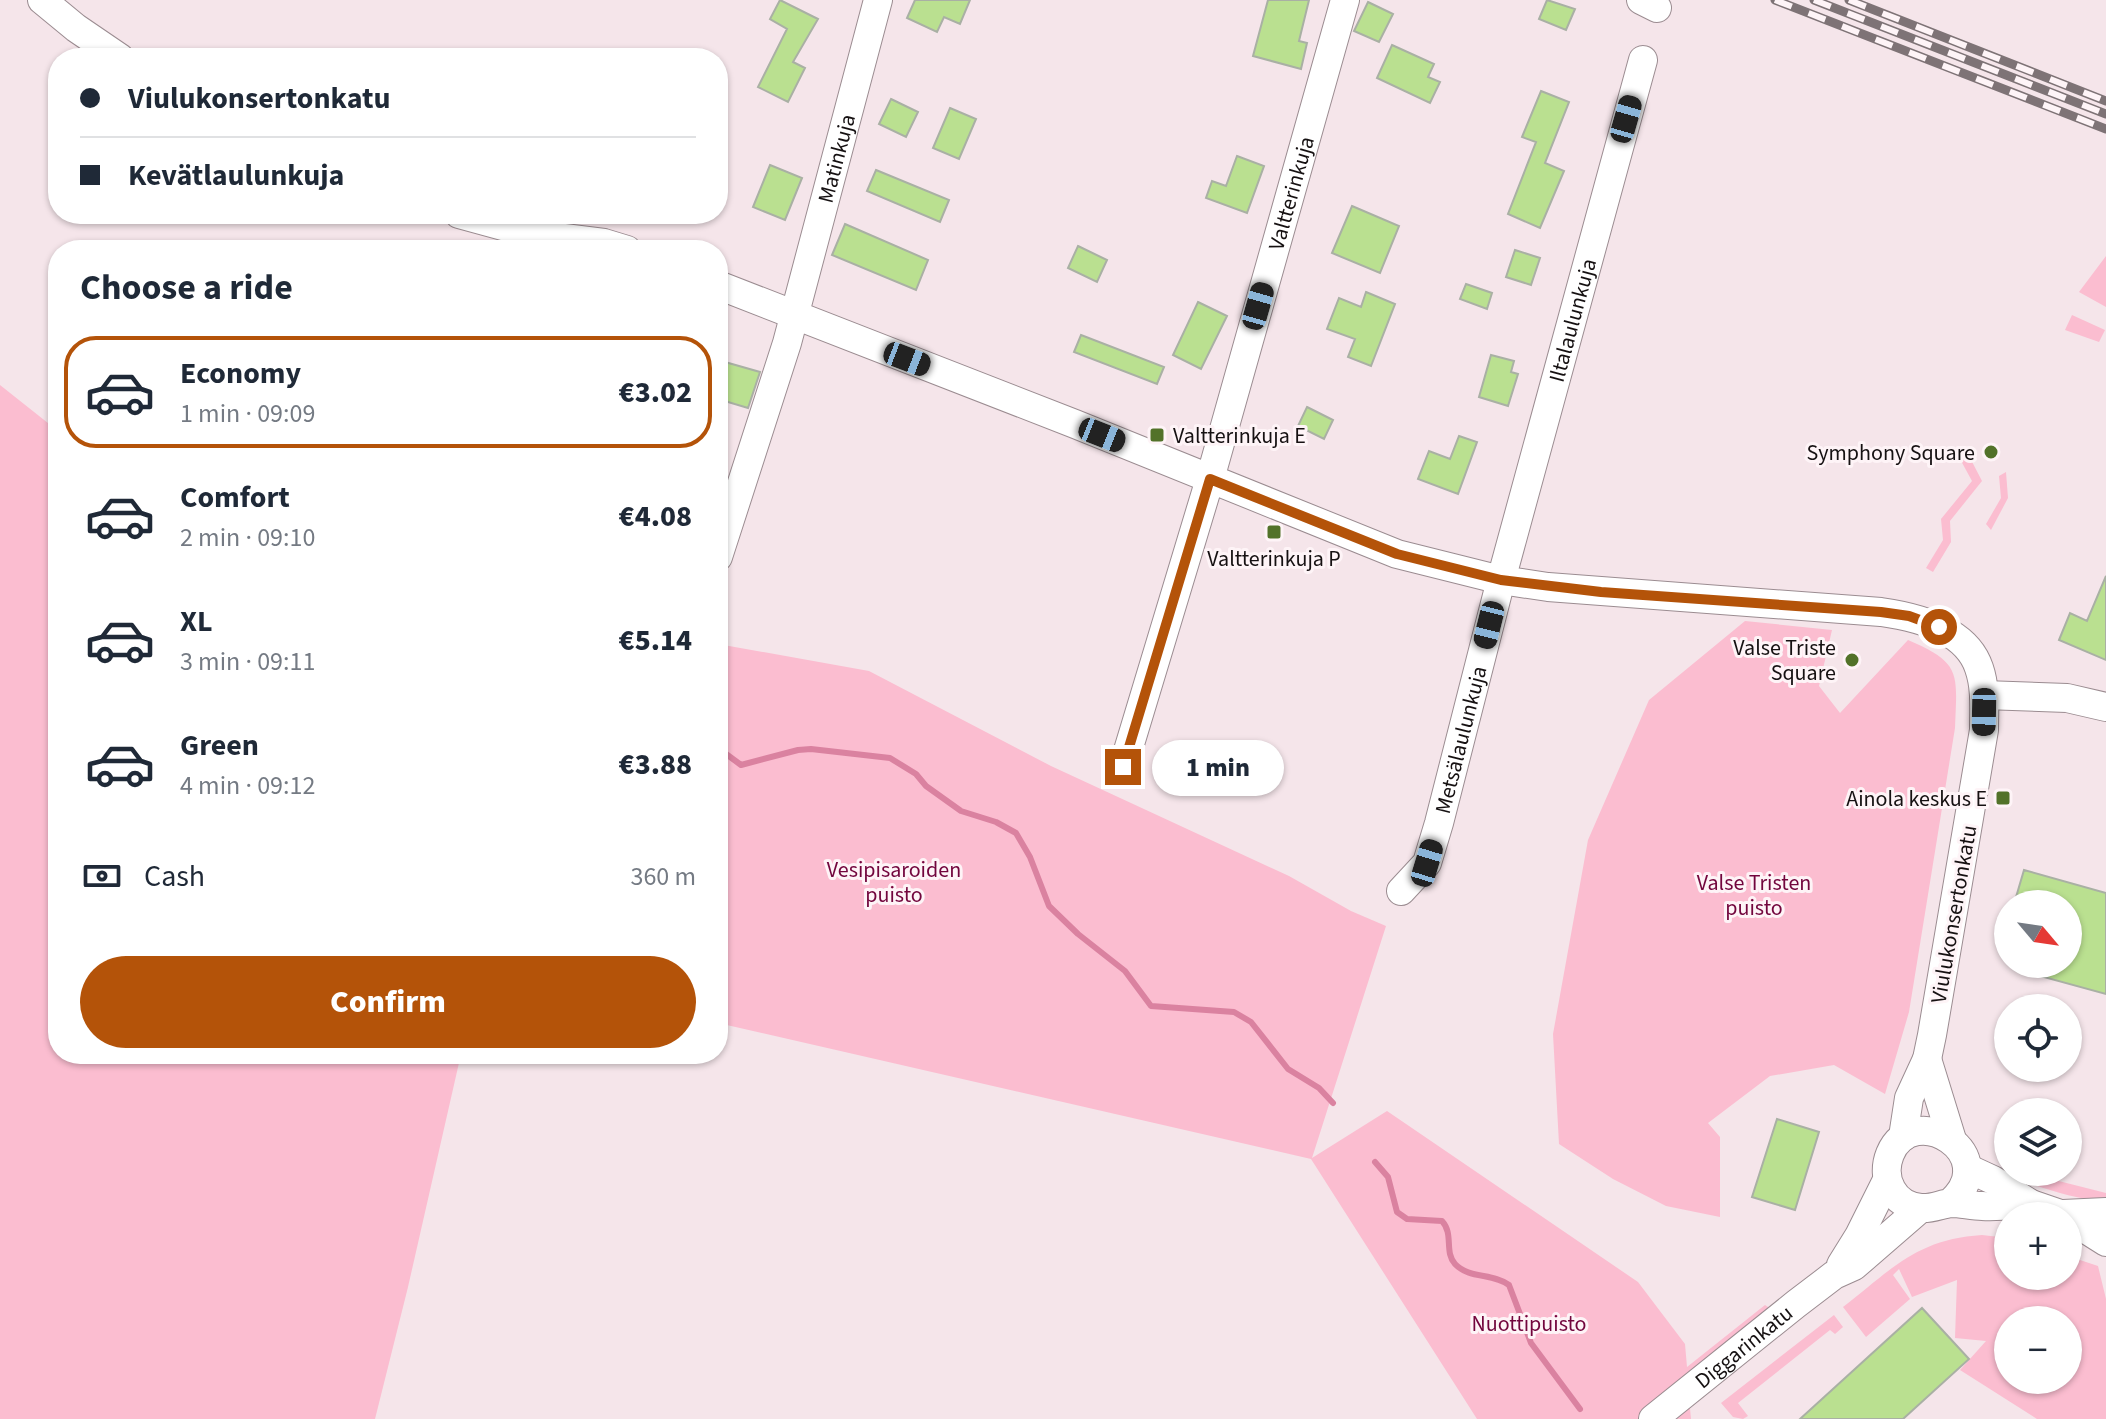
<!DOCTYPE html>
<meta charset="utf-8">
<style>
:root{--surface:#fff;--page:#f6f6f7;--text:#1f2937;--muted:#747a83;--line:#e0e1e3;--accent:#b45309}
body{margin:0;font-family:"Source Sans 3",sans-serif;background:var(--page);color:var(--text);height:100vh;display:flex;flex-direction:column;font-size:30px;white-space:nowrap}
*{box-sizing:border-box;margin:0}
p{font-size:26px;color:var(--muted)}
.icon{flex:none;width:44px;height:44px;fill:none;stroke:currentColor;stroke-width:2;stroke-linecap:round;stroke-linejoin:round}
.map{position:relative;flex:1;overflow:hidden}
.details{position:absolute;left:48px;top:240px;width:680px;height:824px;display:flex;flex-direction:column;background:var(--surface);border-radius:32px;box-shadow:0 2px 6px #0004}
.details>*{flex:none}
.hud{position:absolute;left:48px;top:48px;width:680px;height:176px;border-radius:32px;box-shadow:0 2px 6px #0004;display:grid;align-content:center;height:176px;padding:0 32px;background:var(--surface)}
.needle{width:52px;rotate:119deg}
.buttons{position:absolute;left:1994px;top:890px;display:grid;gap:16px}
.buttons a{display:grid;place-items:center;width:88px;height:88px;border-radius:50%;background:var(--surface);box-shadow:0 2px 6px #0004;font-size:40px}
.end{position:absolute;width:36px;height:36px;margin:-18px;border:10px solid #b45309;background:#fff;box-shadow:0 0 0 4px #fff}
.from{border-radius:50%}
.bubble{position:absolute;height:56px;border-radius:28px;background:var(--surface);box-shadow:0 2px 6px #0004;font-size:26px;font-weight:800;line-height:56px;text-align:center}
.car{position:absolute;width:24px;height:48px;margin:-24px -12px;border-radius:10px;box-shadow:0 0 6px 2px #0007;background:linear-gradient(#222 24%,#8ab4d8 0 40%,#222 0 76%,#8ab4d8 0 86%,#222 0)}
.hud b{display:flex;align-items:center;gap:28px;height:76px;font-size:30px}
.hud b+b{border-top:2px solid var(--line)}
.hud i{width:20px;height:20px;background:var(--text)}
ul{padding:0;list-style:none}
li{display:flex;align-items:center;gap:24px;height:112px;margin:0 16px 12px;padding:0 16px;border:4px solid transparent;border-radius:32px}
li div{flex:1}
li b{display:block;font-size:30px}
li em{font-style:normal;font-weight:800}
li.on{border-color:var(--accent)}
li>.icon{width:72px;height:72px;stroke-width:1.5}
h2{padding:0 32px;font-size:36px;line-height:96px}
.pay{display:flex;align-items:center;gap:20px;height:88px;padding:0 32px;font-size:30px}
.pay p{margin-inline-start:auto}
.button{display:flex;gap:16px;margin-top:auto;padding:16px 32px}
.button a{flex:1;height:92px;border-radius:48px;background:var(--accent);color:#fff;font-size:32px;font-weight:800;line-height:92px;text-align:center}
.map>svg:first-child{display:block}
</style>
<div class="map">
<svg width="2106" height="1419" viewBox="0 0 2106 1419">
<rect width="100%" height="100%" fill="#f5e5ea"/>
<path fill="#fbbdd0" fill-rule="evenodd" d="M2106 256V307L2079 292Z
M2072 315 2105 330 2099 342 2065 330Z
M0 385 58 431V1054H461L408 1287 375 1419H0Z
M1968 454 1982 481 1950 521 1951 542 1933 572 1926 568 1943 540 1941 519 1972 481 1960 459Z
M2006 472 2008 498 1991 530 1986 524 2001 498 1999 476Z
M1745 621 1832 630 1819 686 1840 713 1908 640C1962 663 1957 673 1955 728L1909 1012 1885 1094 1834 1065 1770 1076 1708 1123 1720 1137V1217L1666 1206 1613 1179 1559 1144 1553 1034 1588 840 1649 700Z
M718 644 869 671 1051 766 1289 876 1351 911 1386 926 1312 1158 1387 1111 1638 1282 1685 1344 1687 1367 1765 1305 1771 1309 1687 1376 1691 1419H1477L1311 1159 718 1023Z
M2005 1168H2008V1172H2023L2106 1193V1202C2069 1198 2036 1186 2001 1173Z
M1982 1235 2008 1238V1276H2068V1256L2098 1266 2106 1299V1419H2037L1960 1370 1986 1341 1955 1338 1957 1280 1912 1297 1899 1269 1893 1275 1910 1299 1866 1337 1843 1307C1892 1269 1917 1239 1982 1235ZM2008 1320H2068V1380H2008Z
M1834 1315 1843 1327 1835 1334 1830 1330 1738 1403 1748 1416 1743 1419 1733 1417 1721 1403Z"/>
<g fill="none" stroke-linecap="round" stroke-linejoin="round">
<path stroke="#da82a0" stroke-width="6" d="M718 748 741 765 798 750 811 749 890 758 916 774 926 786 961 811 996 822 1016 833 1030 857 1049 906 1078 934 1125 971 1151 1006 1234 1012 1251 1022 1288 1069 1319 1088 1333 1103
M1375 1162 1388 1177 1397 1212 1407 1219 1442 1221C1454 1234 1444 1252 1455 1264 1469 1279 1493 1273 1509 1285L1531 1343 1580 1409"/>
</g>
<path fill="#bae090" stroke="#a9b0a4" stroke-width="2" d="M780 0 818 19 793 62 805 68 788 102 758 87 787 29 770 19Z
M915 0H970L960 24 944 17 937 32 907 18Z
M1268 0H1309L1299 41 1307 43 1301 69 1253 56Z
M1547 0 1575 9 1566 30 1539 19Z
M1368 2 1393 14 1379 42 1354 31Z
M1392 45 1434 64 1428 77 1440 82 1430 103 1377 78Z
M1541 91 1569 102 1545 163 1564 171 1540 228 1508 214 1536 142 1522 137Z
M891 99 918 112 906 137 879 124Z
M950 108 976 119 959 159 933 148Z
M1237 156 1264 166 1247 213 1206 198 1212 181 1226 186Z
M770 165 802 178 785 220 753 207Z
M876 170 949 200 940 222 867 191Z
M1352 206 1399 226 1380 273 1332 253Z
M845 224 928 260 916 290 832 255Z
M1078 246 1107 260 1097 282 1068 268Z
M1515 250 1540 258 1531 285 1506 277Z
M1466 284 1492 293 1487 309 1460 299Z
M1366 292 1395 304 1371 366 1348 357 1355 339 1327 329 1339 298 1361 307Z
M1198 302 1227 316 1201 369 1173 355Z
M1081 335 1164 367 1157 384 1074 352Z
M1491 355 1514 361 1511 372 1518 374 1508 406 1479 397Z
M718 360 760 372 748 408 718 399Z
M1307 407 1333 420 1324 439 1298 426Z
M1459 436 1477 442 1458 494 1418 479 1429 451 1450 459Z
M2106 576V660L2059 640 2070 613 2087 621Z
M2024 870 2106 893V994L2015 969 2016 964H2068V904H2014Z
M1777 1119 1819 1132 1795 1210 1752 1197Z
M1922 1308 1969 1359 1903 1419H1800Z"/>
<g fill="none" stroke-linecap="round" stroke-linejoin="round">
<g stroke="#9b8c91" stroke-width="30">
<g id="minor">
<path d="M42 0 76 28 120 58"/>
<path d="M1641 0 1657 8"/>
<path d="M459 214 532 234 604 243 627 250"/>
<path d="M718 285 1075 424 1397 554 1501 580 1548 587 1881 612C1917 617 1966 629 1979 668 1986 688 1984 710 1984 730L1932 1035 1927 1059 1909 1098 1903 1137"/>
<path id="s1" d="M718 557 787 343 878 0"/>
<path d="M1984 695 2067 698 2106 707"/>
<path id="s2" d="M1123 767 1210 479 1345 0"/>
<path id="s3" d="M1401 891 1427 863 1439 823 1501 580 1643 60"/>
<path d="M1927 1059 1952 1140"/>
<path d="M1967 1168 1993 1180 2031 1204 2066 1216"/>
<path d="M1950 1203C2005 1155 1913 1098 1890 1154 1880 1179 1894 1206 1921 1208 1932 1209 1941 1204 1951 1203 1961 1203 1972 1206 1982 1206 1998 1207 2015 1205 2031 1204"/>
<path d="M2063 1214 2106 1212"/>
<path d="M2068 1218 2106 1242"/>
<path d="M1841 1265 1859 1236 1887 1180"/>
<path id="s4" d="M1653 1419 1796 1304 1834 1275 1854 1266 1921 1208"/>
</g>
</g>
<use href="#minor" stroke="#fff" stroke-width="28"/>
<g stroke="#7e7376" stroke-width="9">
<path id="rail" d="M1775 0 2106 129
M1814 0 2106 114
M1849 0 2106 101"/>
</g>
<use href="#rail" stroke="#fef4f7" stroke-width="6" stroke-dasharray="18" stroke-linecap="butt"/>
</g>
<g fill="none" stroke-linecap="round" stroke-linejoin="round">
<path stroke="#b45309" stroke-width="10" d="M1123 767 1210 479 1397 554 1501 580 1601 592 1881 612 1909 616 1939 627"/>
</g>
<g fill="#527229" stroke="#fef4f7" stroke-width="3">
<rect x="1149" y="427" width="16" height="16" rx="4"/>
<circle cx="1991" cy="452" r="8"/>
<rect x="1266" y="524" width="16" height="16" rx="4"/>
<circle cx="1852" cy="660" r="8"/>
<rect x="1995" y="790" width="16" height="16" rx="4"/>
</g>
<g text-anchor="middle" stroke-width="6" stroke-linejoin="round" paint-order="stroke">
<g font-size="22" fill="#161112" stroke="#fef4f7">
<text dy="8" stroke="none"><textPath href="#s1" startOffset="416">Matinkuja</textPath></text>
<text dy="8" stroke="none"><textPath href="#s2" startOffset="598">Valtterinkuja</textPath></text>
<text dy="8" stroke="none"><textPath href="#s3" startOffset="600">Iltalaulunkuja</textPath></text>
<text dy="8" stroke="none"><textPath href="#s3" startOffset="166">Metsälaulunkuja</textPath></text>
<text transform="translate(1953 914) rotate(-80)" y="8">Viulukonsertonkatu</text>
<text dy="8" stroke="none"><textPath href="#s4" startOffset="116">Diggarinkatu</textPath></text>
</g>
<g font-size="22" fill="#161112" stroke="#fef4f7" text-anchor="end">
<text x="1173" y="443" text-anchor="start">Valtterinkuja E</text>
<text x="1975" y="460">Symphony Square</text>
<text x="1274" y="566" text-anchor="middle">Valtterinkuja P</text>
<text x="1836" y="655">Valse Triste<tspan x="1836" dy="25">Square</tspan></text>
<text x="1987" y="806">Ainola keskus E</text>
</g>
<g font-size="22" fill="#72053d" stroke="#fef4f7">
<text x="894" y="877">Vesipisaroiden<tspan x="894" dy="25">puisto</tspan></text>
<text x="1754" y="890">Valse Tristen<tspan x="1754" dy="25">puisto</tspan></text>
<text x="1529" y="1331">Nuottipuisto</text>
</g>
</g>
</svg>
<div class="buttons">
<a><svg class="needle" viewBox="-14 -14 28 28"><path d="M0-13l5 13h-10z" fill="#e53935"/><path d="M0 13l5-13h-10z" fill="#747a83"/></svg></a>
<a><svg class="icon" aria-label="locate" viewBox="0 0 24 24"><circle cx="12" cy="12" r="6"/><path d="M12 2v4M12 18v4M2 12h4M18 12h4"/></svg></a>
<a><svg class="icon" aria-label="layers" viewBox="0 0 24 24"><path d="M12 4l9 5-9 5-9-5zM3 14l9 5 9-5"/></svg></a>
<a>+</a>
<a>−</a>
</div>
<i class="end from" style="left:1939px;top:627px"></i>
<i class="end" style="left:1123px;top:767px"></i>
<div class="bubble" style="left:1152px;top:740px;width:132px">1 min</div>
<i class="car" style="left:1626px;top:119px;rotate:16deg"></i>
<i class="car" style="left:1258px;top:306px;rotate:16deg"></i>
<i class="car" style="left:907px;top:359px;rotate:111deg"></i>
<i class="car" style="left:1102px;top:435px;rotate:112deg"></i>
<i class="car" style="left:1489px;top:625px;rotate:194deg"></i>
<i class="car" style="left:1984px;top:712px;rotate:181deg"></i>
<i class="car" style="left:1427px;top:863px;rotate:17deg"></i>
<div class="hud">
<b><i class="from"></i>Viulukonsertonkatu</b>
<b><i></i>Kevätlaulunkuja</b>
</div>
<section class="details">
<h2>Choose a ride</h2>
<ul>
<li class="on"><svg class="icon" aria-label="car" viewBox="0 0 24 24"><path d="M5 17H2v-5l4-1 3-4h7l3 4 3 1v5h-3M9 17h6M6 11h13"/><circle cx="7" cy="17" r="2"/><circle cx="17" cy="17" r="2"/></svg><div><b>Economy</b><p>1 min · 09:09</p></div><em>€3.02</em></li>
<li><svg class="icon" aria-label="car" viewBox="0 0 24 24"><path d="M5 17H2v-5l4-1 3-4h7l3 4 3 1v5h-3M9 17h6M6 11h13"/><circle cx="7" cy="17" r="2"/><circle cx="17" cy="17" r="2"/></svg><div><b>Comfort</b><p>2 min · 09:10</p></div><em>€4.08</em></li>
<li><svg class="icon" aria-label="car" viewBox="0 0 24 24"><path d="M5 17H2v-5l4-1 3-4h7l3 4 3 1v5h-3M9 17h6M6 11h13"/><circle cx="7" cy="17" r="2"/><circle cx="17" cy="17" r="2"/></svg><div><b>XL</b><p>3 min · 09:11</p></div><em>€5.14</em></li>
<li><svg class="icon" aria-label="car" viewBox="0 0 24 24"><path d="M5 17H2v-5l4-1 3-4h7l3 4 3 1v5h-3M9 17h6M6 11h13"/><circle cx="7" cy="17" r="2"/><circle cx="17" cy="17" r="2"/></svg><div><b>Green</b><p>4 min · 09:12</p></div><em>€3.88</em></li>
</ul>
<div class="pay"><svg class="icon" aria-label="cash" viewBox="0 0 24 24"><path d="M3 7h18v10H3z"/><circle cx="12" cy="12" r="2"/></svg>Cash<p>360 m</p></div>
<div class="button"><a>Confirm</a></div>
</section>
</div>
